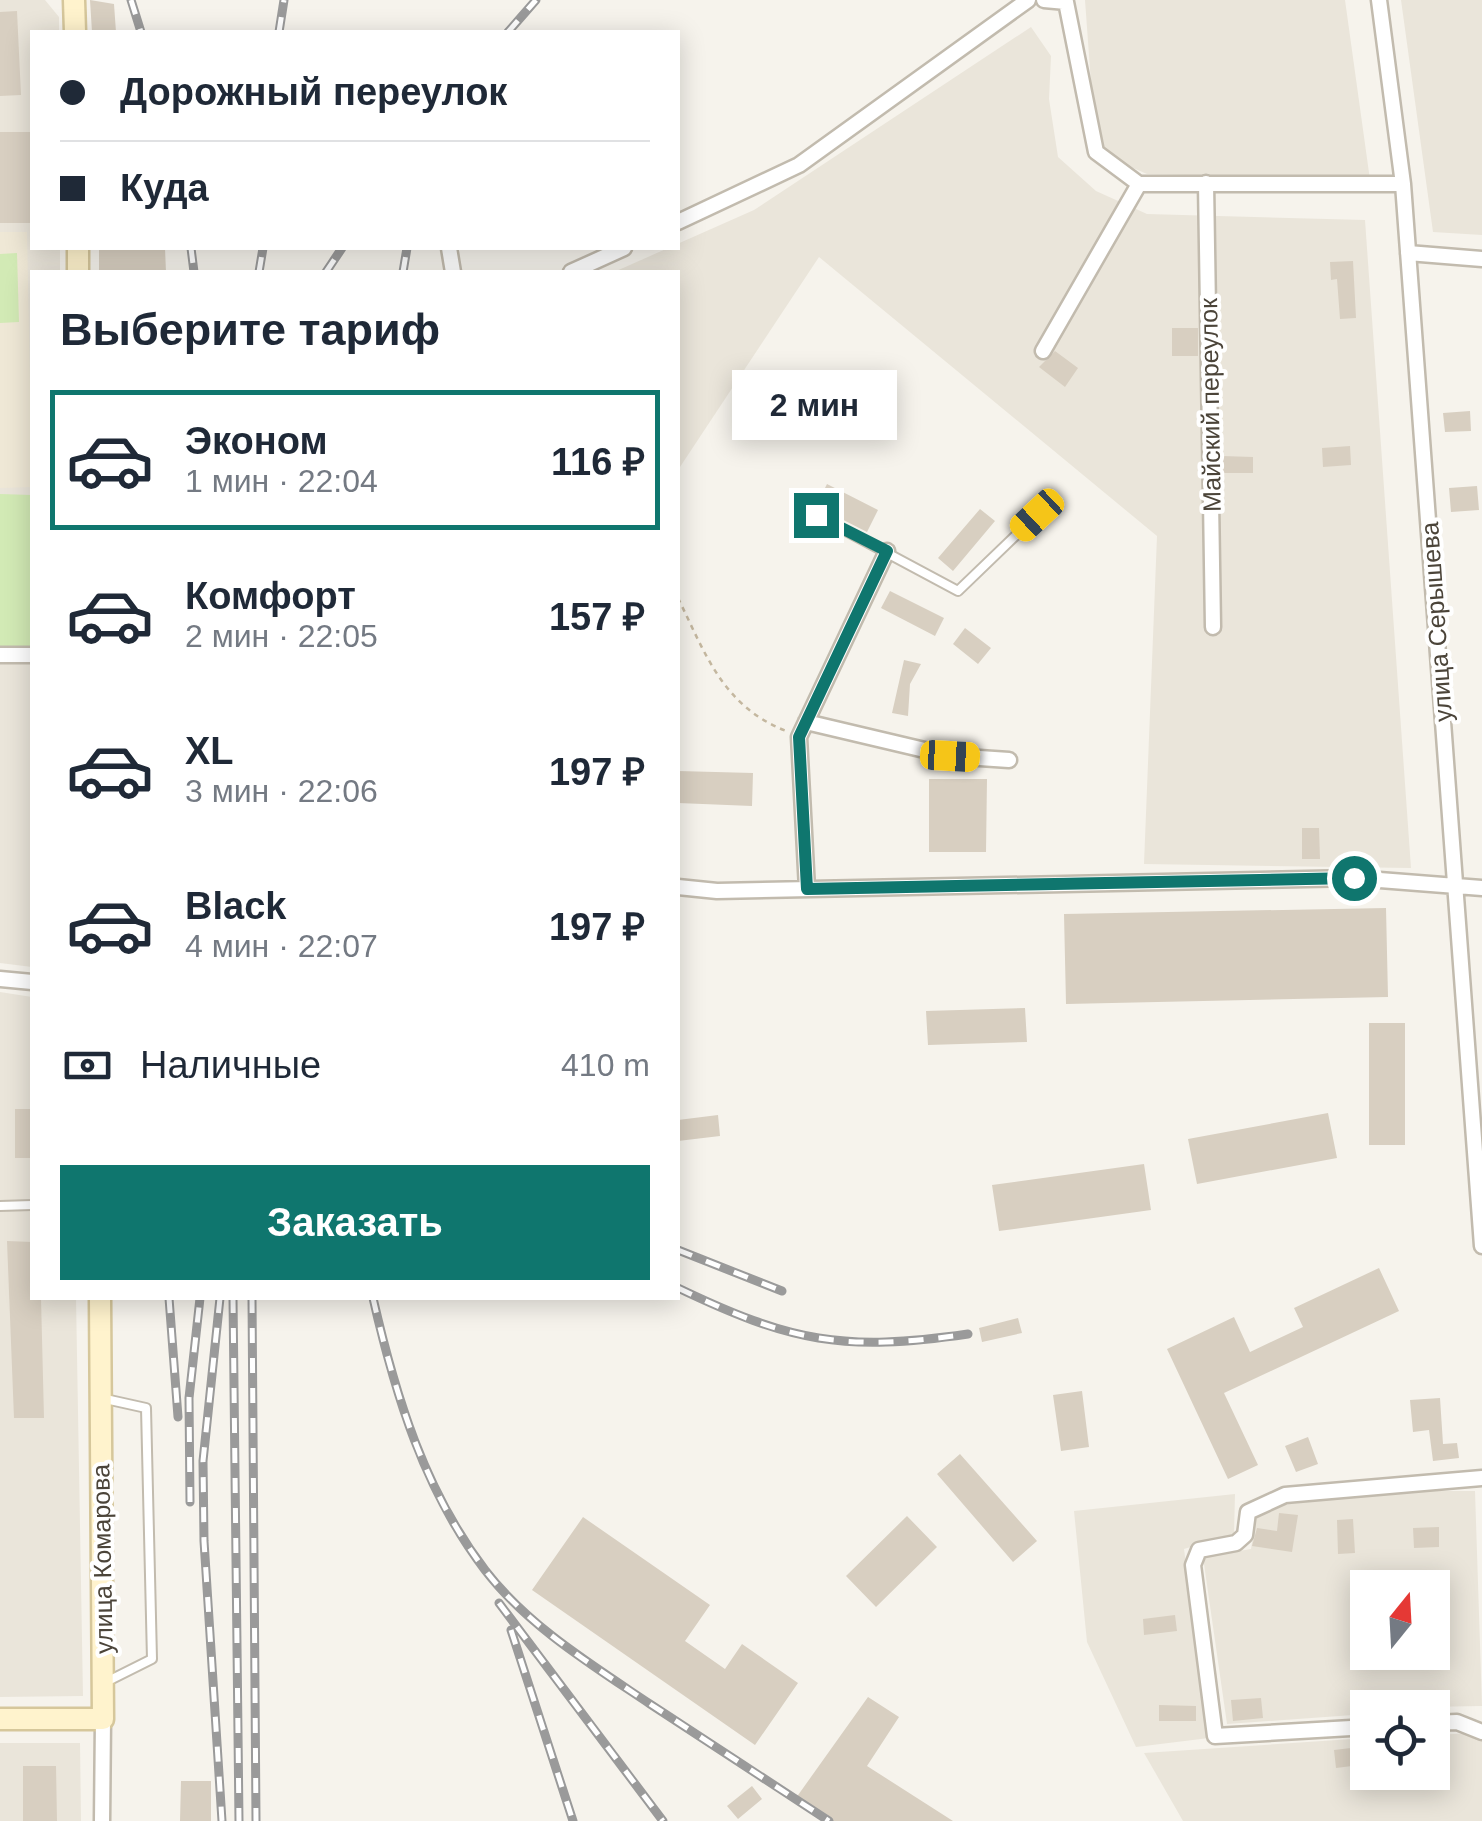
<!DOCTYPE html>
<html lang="ru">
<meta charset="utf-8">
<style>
:root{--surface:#fff;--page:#f2f2f3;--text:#1f2937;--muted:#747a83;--line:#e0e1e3;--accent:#0f766e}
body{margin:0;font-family:Helvetica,sans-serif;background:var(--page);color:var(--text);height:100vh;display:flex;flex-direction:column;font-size:38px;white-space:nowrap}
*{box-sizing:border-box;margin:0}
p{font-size:32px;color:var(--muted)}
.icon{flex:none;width:55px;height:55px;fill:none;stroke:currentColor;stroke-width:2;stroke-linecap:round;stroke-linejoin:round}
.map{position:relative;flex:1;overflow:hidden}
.drawer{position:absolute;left:30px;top:270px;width:650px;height:1030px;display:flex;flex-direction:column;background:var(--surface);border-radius:0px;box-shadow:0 5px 25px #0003}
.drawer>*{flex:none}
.top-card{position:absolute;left:30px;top:30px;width:650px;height:220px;border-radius:0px;box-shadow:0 5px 25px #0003;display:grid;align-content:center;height:220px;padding:0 30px;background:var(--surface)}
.needle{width:65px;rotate:18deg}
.fabs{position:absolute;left:1350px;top:1570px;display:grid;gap:20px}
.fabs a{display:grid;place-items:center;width:100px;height:100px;border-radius:0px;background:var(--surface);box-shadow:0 5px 25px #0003;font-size:50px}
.end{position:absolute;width:45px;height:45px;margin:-22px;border:12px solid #0f766e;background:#fff;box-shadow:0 0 0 5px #fff}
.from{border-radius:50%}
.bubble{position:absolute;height:70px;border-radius:0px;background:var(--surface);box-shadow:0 5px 25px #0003;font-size:32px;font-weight:800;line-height:70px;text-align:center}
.car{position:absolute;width:30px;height:60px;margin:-30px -15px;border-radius:12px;box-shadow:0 0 8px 2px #0007;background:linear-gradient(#f5c518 24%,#345 0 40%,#f5c518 0 76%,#345 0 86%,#f5c518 0)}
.top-card b{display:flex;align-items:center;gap:35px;height:95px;font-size:38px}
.top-card b+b{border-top:2px solid var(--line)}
.top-card i{width:25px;height:25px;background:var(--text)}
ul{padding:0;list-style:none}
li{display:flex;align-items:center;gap:30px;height:140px;margin:0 20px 15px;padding:0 10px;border:5px solid transparent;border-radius:0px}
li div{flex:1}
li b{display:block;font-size:38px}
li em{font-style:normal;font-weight:800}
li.selected{border-color:var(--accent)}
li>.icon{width:90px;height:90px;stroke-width:1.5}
h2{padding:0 30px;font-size:45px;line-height:120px}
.pay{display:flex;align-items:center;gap:25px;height:110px;padding:0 30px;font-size:38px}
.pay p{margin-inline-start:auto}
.button{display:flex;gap:20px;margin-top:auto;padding:20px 30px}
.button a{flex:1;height:115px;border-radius:0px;background:var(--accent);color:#fff;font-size:40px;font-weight:800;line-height:115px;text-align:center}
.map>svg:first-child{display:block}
</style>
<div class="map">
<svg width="1482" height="1821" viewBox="0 0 1482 1821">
<rect width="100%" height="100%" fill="#f6f3ec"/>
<path fill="#eae5da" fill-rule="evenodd" d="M0 0H45L59 17V32H32V248H60V272H32V967L0 963Z
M1085 0H1345L1370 180 1147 174 1096 152Z
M1401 0H1482V235L1433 232Z
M1031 27 1051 56 1049 99 1058 157 1096 191 1147 214 1365 220 1411 868 1144 864 1157 536 819 257 678 470V272H614L754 210Z
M0 992 32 997V1298H76L83 1696 0 1697Z
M1365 1491H1475L1482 1706 1368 1708 1367 1714 1227 1724 1203 1557 1251 1549 1256 1517 1299 1499ZM1368 1588H1432V1652H1368Z
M1235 1494 1234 1534 1184 1549 1209 1738 1136 1747 1087 1642 1074 1511Z
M1474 1733 1482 1738V1821H1183L1144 1753 1367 1738 1368 1772H1432L1433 1735Z
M0 1743H80L81 1821H0Z"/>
<path fill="#efe8d6" d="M0 232H27L32 487 0 488Z"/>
<path fill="#d2eab5" d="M17 253 19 322 0 323V254Z
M0 494 32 495V648L0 647Z"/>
<path fill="#d8cfc1" d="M90 0 114 4 116 32H92Z
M17 11 21 95 0 96V12Z
M0 132H31L32 223H0Z
M99 248H165L166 272H99Z
M1353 261 1356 318 1340 319 1337 279 1331 280 1330 262Z
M1172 328H1198V356H1172Z
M1055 351 1078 368 1065 387 1039 367Z
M1470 411 1471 431 1445 432 1443 413Z
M1350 446 1351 465 1323 467 1322 448Z
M1222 456 1253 457V473H1222Z
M827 484 878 510 867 532 816 506Z
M1477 486 1479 510 1451 512 1449 488Z
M980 509 995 521 953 571 938 558Z
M890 591 944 618 935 636 881 608Z
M965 628 991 648 978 664 953 644Z
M904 660 921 664 910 684 908 716 892 713Z
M678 771 753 773 752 806 678 803Z
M929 779H987L986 852H929Z
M1302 828H1319L1320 859H1302Z
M1386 908 1388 997 1066 1004 1064 914Z
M1025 1008 1027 1042 928 1045 926 1011Z
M1369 1023H1405V1145H1369Z
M15 1109H32V1158H15Z
M1328 1113 1337 1158 1197 1184 1188 1139Z
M718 1115 720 1136 678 1141V1120Z
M1144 1164 1151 1210 999 1231 992 1185Z
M7 1241 32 1242V1298H41L44 1418H14Z
M1379 1268 1399 1311 1224 1393 1258 1465 1228 1479 1167 1349 1234 1317 1250 1352 1303 1327 1294 1308Z
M1018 1318 1022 1333 982 1342 979 1328Z
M1082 1391 1089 1447 1061 1451 1053 1395Z
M1440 1398 1443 1444 1457 1443 1459 1458 1433 1461 1429 1430 1413 1432 1410 1400Z
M1308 1437 1318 1464 1296 1472 1285 1446Z
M960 1454 1037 1541 1013 1562 937 1474Z
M1279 1513 1298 1515 1292 1552 1252 1546 1257 1528 1277 1531Z
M907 1516 937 1547 876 1607 846 1576Z
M583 1517 710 1605 685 1641 725 1669 742 1644 798 1683 755 1745 532 1590Z
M1353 1519 1355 1553 1338 1554 1337 1520Z
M1439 1527V1547L1414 1548 1413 1528Z
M1175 1615 1177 1631 1144 1635 1143 1619Z
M868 1697 899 1717 867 1766 953 1821H833L796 1798Z
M1261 1698 1263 1718 1233 1721 1231 1700Z
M1159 1705 1196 1706V1721H1159Z
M1368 1746V1764L1336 1768 1334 1750Z
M23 1766H56L57 1821H23Z
M181 1781H211V1821H180Z
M752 1786 762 1799 738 1819 727 1806Z"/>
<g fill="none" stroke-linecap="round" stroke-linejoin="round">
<g stroke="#c2bbae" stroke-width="12">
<path id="service" d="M816 515 958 591 1037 515
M0 1206 32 1205
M101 1398 146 1408 152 1659 108 1681"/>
</g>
<g stroke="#c2bbae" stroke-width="19">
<path id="minor" d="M1044 0 1066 2 1096 152 1139 184H1403
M1379 0 1403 184 1482 1246
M1206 183 1213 627
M678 222 799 165 1028 0
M449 248 453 272
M1408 253 1482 259
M571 272 624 248
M1043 351 1139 184
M0 655H32
M806 722 950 756 1009 760
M678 887 717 891 1354 878 1482 888
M807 889 799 737 887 551
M0 979 32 982
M1432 1723 1457 1722 1482 1732
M1368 1727 1215 1736 1193 1565 1199 1550 1236 1543 1245 1535 1248 1512 1285 1495 1482 1478
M102 1821 103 1719"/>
</g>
<g stroke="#d6c79b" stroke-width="25">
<path id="secondary" d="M74 0 75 32
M78 248V272
M0 1719H103L100 1298"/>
</g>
<path stroke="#c4b79f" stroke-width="2.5" stroke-dasharray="5 5" stroke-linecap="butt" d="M678 598C706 655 723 706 786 731"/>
<use href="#service" stroke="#fff" stroke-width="8"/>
<use href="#minor" stroke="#fff" stroke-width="14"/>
<use href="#secondary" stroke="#fff3cd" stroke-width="20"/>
<g stroke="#9a9a9a" stroke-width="9">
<path id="rail" d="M131 0 141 32
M279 32 284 0
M508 32 536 0
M191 248 194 272
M259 272 263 248
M326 272 342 248
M403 272 407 248
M678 1250 782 1291
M678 1288C791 1342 843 1352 968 1334
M169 1298 178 1417
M220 1298 203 1461 204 1541 222 1821
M233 1298 239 1821
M252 1298 256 1821
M373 1298C395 1394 424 1490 485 1570 528 1626 592 1665 650 1704 710 1743 769 1782 829 1821
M190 1502 189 1398 200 1298
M499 1603 663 1821
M511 1630 573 1821"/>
</g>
<use href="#rail" stroke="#fff" stroke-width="5" stroke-dasharray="15" stroke-linecap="butt"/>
</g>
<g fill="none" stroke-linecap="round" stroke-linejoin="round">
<path stroke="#0f766e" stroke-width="12" d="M816 515 887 551 799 737 807 889 1354 878"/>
</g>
<g text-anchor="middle" stroke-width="8" stroke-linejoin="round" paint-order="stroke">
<g font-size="25" fill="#4b4439" stroke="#fff">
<text transform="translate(1210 405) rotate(-91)" y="9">Майский переулок</text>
<text transform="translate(1436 622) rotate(-94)" y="9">улица Серышева</text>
<text transform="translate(102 1559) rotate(-91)" y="9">улица Комарова</text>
</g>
</g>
</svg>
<div class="fabs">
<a><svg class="needle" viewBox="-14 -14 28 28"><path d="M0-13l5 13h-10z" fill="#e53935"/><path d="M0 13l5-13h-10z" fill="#747a83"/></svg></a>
<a><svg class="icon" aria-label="locate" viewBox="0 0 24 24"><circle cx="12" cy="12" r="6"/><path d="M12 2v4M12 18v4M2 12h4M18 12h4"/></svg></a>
</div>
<i class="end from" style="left:1354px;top:878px"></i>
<i class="end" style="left:816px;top:515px"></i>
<div class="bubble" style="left:732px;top:370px;width:165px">2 мин</div>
<i class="car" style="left:1037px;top:515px;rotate:227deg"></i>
<i class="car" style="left:950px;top:756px;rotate:93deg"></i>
<div class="top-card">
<b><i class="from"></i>Дорожный переулок</b>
<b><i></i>Куда</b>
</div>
<section class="drawer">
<h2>Выберите тариф</h2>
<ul>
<li class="selected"><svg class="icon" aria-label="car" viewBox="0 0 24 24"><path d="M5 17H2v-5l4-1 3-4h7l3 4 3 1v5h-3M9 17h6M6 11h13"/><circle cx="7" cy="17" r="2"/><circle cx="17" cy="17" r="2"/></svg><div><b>Эконом</b><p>1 мин · 22:04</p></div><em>116 ₽</em></li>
<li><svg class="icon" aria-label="car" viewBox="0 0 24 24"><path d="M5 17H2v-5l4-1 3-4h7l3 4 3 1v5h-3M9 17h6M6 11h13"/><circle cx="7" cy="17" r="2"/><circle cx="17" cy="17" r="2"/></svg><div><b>Комфорт</b><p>2 мин · 22:05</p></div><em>157 ₽</em></li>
<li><svg class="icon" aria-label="car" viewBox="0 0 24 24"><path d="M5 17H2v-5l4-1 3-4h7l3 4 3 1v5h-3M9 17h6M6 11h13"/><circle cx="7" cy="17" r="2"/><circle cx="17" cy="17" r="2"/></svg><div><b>XL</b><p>3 мин · 22:06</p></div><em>197 ₽</em></li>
<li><svg class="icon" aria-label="car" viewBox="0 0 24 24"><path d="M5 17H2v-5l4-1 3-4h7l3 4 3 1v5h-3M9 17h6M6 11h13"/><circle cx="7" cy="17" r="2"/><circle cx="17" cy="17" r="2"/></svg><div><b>Black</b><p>4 мин · 22:07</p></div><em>197 ₽</em></li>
</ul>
<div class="pay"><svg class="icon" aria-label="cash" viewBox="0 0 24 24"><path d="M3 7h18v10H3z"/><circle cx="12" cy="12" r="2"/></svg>Наличные<p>410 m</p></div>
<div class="button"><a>Заказать</a></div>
</section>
</div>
